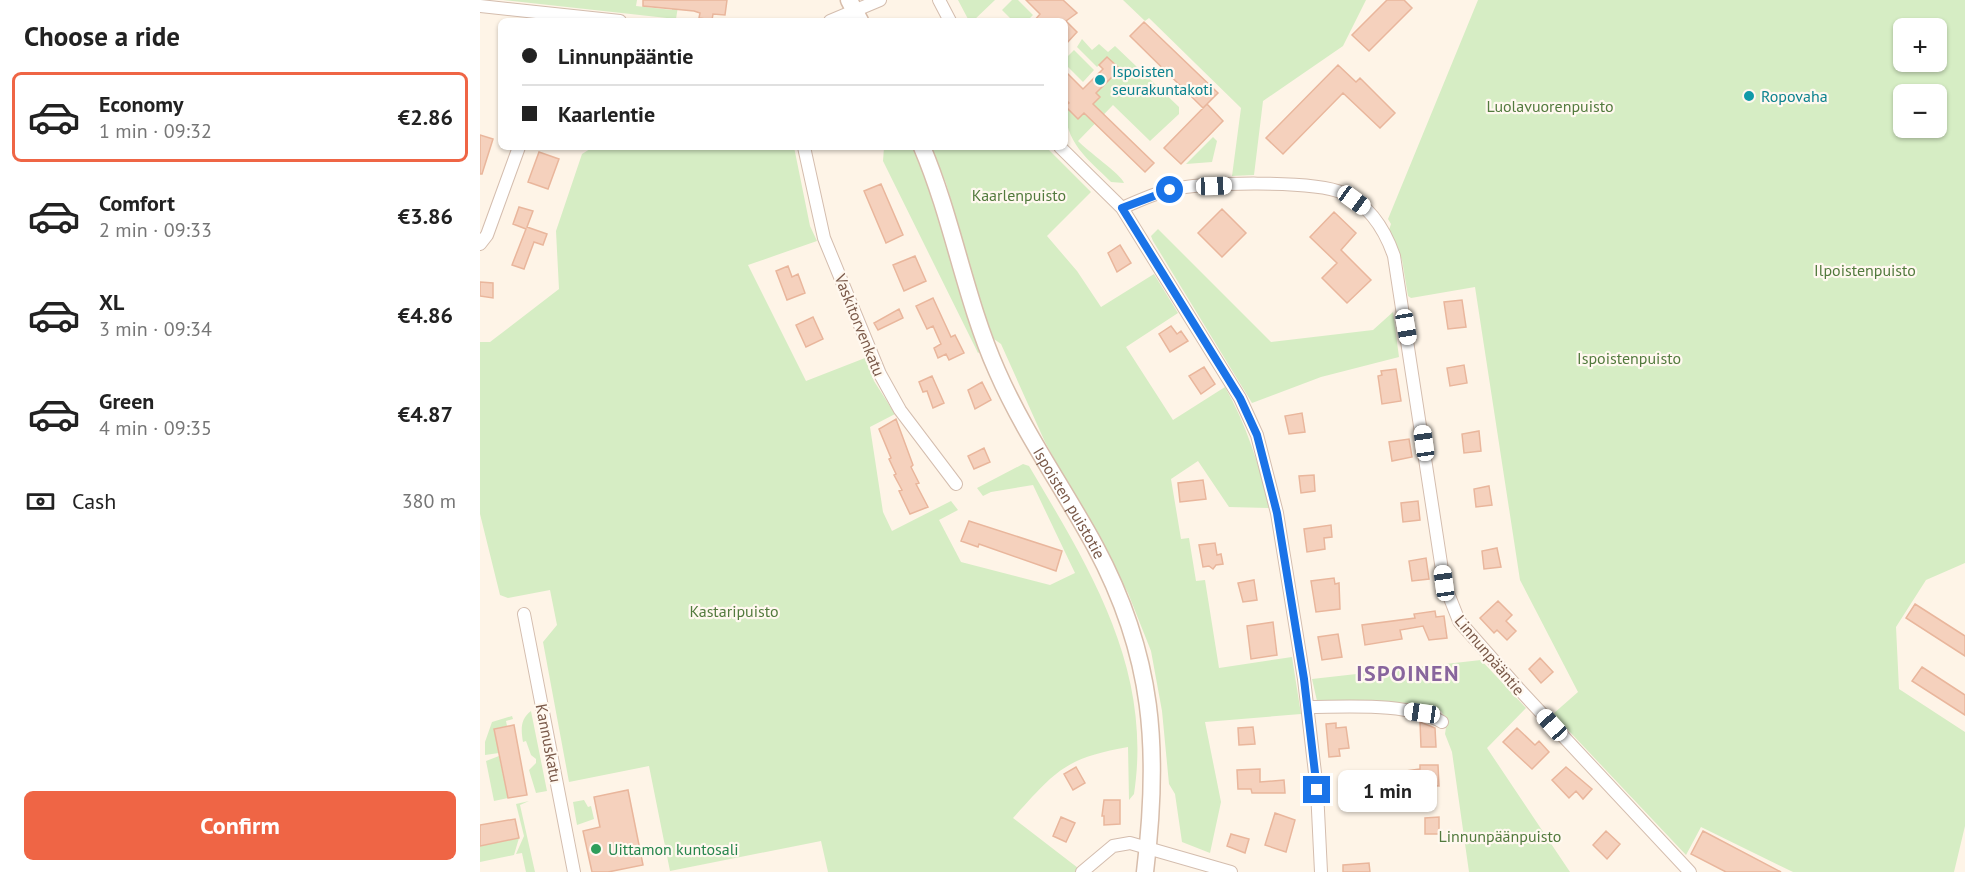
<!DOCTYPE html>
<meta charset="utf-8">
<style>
:root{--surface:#fff;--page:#f6f6f6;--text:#222;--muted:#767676;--line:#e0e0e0;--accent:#ef6545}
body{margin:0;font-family:"PT Sans",sans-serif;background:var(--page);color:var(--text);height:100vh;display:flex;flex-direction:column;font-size:22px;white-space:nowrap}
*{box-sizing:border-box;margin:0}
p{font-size:20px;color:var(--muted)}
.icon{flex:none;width:33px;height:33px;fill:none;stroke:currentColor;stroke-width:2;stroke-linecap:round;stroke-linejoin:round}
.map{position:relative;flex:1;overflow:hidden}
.sheet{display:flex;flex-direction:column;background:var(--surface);width:480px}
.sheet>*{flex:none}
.top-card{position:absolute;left:18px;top:18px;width:570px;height:132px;border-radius:9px;box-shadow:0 2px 4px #0004;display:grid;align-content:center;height:132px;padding:0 24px;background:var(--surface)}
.fabs{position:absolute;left:1413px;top:18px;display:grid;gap:12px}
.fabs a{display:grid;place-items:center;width:54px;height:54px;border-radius:9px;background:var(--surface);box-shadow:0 2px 4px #0004;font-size:30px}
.end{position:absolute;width:27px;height:27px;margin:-14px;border:8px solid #1a73e8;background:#fff;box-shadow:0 0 0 3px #fff}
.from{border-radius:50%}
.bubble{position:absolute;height:42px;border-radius:9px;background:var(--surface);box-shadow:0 2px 4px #0004;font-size:20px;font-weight:700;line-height:42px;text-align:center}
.car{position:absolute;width:18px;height:36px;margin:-18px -9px;border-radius:8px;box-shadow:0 0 4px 2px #0007;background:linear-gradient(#fff 24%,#345 0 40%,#fff 0 76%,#345 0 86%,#fff 0)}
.top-card b{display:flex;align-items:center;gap:21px;height:57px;font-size:22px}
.top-card b+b{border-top:2px solid var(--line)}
.top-card i{width:15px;height:15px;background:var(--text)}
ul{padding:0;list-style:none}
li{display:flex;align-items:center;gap:18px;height:90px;margin:0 12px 9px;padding:0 12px;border:3px solid transparent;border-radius:9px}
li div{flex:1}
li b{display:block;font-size:22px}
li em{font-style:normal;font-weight:700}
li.current{border-color:var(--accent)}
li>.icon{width:54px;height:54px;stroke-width:1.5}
h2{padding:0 24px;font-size:27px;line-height:72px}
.pay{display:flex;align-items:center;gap:15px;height:66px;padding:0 24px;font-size:22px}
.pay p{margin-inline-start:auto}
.cta{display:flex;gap:12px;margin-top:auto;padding:12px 24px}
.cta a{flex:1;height:69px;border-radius:9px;background:var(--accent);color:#fff;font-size:24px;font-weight:700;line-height:69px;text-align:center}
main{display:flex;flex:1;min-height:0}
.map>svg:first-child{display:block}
</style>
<main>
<section class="sheet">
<h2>Choose a ride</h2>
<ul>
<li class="current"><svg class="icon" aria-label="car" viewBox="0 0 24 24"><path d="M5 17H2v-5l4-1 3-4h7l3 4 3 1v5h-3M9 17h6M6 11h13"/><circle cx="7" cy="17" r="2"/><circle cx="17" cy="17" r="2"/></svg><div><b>Economy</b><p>1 min · 09:32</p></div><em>€2.86</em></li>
<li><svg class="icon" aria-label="car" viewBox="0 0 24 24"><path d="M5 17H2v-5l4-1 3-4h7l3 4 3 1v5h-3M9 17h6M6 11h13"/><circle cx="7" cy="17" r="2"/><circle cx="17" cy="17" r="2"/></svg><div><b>Comfort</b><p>2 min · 09:33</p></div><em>€3.86</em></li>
<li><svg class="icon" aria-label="car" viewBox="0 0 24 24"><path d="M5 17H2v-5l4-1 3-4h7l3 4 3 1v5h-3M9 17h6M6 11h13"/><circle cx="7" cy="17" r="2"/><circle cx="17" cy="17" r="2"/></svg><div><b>XL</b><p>3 min · 09:34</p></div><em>€4.86</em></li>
<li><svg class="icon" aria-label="car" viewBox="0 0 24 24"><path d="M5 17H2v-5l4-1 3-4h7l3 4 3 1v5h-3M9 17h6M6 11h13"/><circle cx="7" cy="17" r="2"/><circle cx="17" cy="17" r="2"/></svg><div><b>Green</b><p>4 min · 09:35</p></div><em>€4.87</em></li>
</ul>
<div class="pay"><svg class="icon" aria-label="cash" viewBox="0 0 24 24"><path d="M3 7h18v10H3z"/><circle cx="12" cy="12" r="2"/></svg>Cash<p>380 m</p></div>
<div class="cta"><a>Confirm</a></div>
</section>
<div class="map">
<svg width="1485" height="872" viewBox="0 0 1485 872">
<rect width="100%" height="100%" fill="#fef4e7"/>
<path fill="#d6edc4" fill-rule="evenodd" d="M23 0H157L156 6 192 10 193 0H199L196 19Z
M478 0H515L493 21 488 19Z
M532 0H538L553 15 547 21H533L522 10Z
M643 0H886L863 46 783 101 774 175 752 176 761 108 669 18 665 21Z
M998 0H1485V563L1446 580 1416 627 1419 689 1485 732V826L1474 872H1313L1221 827 1206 855 1073 714 1098 692 1040 580 995 287 931 298 928 296 922 260 909 230 911 224 908 219ZM1456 28V62H1424V28ZM1456 94V128H1424V94Z
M602 39 612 50 619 44 628 52 635 46 699 107V114L670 141 633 105 598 141C606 150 642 175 644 183L631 182C607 158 585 143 585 106L598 119 620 97 616 93 627 57 617 67 597 47Z
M594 50 614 70 603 82 585 64V59Z
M733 137 737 141 732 162 706 164Z
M113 147H314L330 226 337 241 268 265 326 381 385 358 394 381 415 414 390 427 403 512 412 531 471 501 478 510 459 520 481 562 570 585 595 573 553 485 511 492 503 496 497 488 543 464 549 466C610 569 673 669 654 794L649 800 648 747C584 758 575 772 533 818L598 868 596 872H348L341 841 190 871 169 766 89 782 63 642 77 625 70 590 28 598 20 595 0 514V342H10L79 289 76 231 102 154Z
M404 147H434C463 213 475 285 500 352L498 353 403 161Z
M451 147H566L611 192 567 236 597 271 621 307 674 274 698 313 646 347 693 420 745 387C766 424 780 466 789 508L749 507 718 461 691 479 701 539 709 538 716 581 725 580 739 668 812 657 821 714 725 722 741 802 730 853 702 842 695 794 689 784 682 711 671 651 648 593 565 442 521 344 511 337 466 183Z
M678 229 791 342 893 330 913 312 919 357 841 377 772 403 673 241 671 236Z
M1001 660 1046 708 1007 748 1090 872H989L972 752 965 734 967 721 961 711 931 703 837 701 832 679Z
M51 711 67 791 56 793 49 770 56 763V759L51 755 46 741 43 742C41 730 40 719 51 711Z
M32 716 33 719 26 721 27 726 14 729 19 753 5 755V742L12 722Z
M19 756 28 798 14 801 6 761Z
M104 800 108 807 111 806 114 819 97 825 93 802Z
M49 801 40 805 55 872H46L42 853 36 854 44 836 36 804Z
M39 838 34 855 0 862V846Z"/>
<path fill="#f5d1bd" stroke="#e9b69c" stroke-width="1.5" d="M163 0H247L245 15 233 14 232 20 219 18 220 13 214 11 163 6Z
M546 0H583L597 13 586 21 597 32 585 45V21H554L560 14Z
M907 0H924L932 8 889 51 872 35Z
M664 22 738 93 723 108 650 36Z
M627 57 640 69 616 93 620 97 613 104 674 163 665 172 604 113 598 119 585 106 589 103 585 99V71L603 89 623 69 619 65Z
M858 65 876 82 880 78 915 113 900 128 863 93 803 154 786 138Z
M727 104 743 121 701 164 684 148Z
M0 135 13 139 2 174H0Z
M59 152 79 159 68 189 48 182Z
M401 184 423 235 406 243 384 191Z
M39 207 53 211 47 227 67 234 63 245 54 242 44 269 32 265 46 229 33 224Z
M742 209 766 233 742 257 718 233Z
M854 212 876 233 861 250 891 280 867 303 842 278 857 263 830 237Z
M640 245 651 263 637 272 628 253Z
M435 256 446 281 424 291 413 265Z
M308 266 312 277 318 274 325 293 307 300 296 271Z
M0 282 13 283V298L0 296Z
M453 298 471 337 475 335 484 353 469 360 466 354 458 358 454 348 461 344 453 326 447 329 436 306Z
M982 300 986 327 968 329 964 302Z
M419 309 423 318 398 330 394 323Z
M333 317 343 339 326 347 316 325Z
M691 326 697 334 701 331 708 341 690 352 679 334Z
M984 365 987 383 970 386 967 368Z
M724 367 735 384 721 394 709 376Z
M916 369 921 401 902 404 898 376 902 375 901 371Z
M452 376 464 403 453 408 447 391 443 392 439 382Z
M502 382 511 400 495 409 488 390Z
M822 413 825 432 809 434 805 416Z
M416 419 433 465 431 467 439 483 436 484 448 507 430 514 419 491 422 490 414 475 416 474 409 459 411 458 399 429Z
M999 431 1001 451 984 453 982 434Z
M929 439 932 457 912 461 909 442Z
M504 448 510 462 494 469 488 456Z
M834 475 835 491 821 493 819 476Z
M723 480 726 499 700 502 698 483Z
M1009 486 1012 505 996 507 994 489Z
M938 501 940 520 923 522 921 503Z
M489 521 582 551 576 571 499 544 498 547 481 541Z
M851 525 852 537 844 538 845 549 827 552 824 529Z
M735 543 737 555 741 554 743 564 736 565 733 569 729 566 723 567 719 545Z
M1017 548 1021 567 1004 569 1002 551Z
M946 558 949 579 932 581 929 561Z
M854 578 855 584 859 583 860 609 836 612 831 581Z
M774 580 777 600 763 602 758 583Z
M1018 601 1032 615 1026 621 1036 631 1027 640 1017 630 1014 633 1000 618Z
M1435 604 1485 636V656L1426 618Z
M955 611 956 617 964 616 967 638 949 640 943 626 920 630 922 639 885 645 882 625 935 618 934 614Z
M793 622 797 655 771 659 767 626Z
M858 634 862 657 842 660 838 637Z
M1060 658 1073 672 1061 683 1049 669Z
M1442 667 1485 695V715L1432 681Z
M940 722 955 728 956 747H941Z
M856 723V728L866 727 869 748 859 749 860 756 849 757 846 724Z
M34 725 47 795 28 798 14 729Z
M773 727 775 744 759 745 758 728Z
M1037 728 1055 745 1059 741 1069 752 1052 769 1023 742Z
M940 765H958L959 786 941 785 940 778H920L919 772 940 769Z
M596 767 605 783 593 790 584 774Z
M1086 767 1112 789 1103 799 1096 791 1089 798 1072 780Z
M780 769V782L804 780 805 793H772L771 789H758L757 770Z
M148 790 163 865 128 872H112L103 831 120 827 114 797Z
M624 800H640V824L624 825V816H622Z
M795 813 815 820 806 852 785 845Z
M581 817 595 823 586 842 573 836Z
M959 817V834H945V818Z
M35 819 39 838 0 846V825Z
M1126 831 1140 844 1127 859 1113 845Z
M1223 831 1301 872H1246L1211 854Z
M751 834 769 839 765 853 747 846Z
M889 863 890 872H863V865Z"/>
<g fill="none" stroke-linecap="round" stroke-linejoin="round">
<g stroke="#d4bdae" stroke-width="14">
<path id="street" d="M459 0 470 21
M0 6 140 21
M350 21 400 0
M324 147 344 238 400 374 420 410 476 484
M580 147 642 208 760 398 777 435 797 513 824 679 837 790 841 872
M642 208C658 201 673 194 689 190 723 182 833 180 863 193 889 205 905 230 914 256L964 583 979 621 1038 688 1210 872
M0 244 7 235 39 147
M44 614 94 872
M828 707C867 707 928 702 962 722
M602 872 633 846 650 843 751 872"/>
</g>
<g stroke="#d7bdab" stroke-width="19">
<g id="secondary">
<path d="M369 0 380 21"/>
<path id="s1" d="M442 147C473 220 485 299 517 371 544 433 583 487 615 546 674 656 680 750 665 872"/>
</g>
</g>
<use href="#street" stroke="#fff" stroke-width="12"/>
<use href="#secondary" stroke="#fff" stroke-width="16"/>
</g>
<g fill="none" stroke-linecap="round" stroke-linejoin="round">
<path stroke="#1a73e8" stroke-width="8" d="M690 190 642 208 760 398 777 435 797 513 824 679 837 790"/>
</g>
<g fill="#0f9aa8" stroke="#fff8ef" stroke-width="2">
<circle cx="620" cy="80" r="6"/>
<circle cx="1269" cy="96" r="6"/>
</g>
<circle fill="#2e9e5b" stroke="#fff8ef" stroke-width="2" cx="116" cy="849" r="6"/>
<g text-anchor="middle" stroke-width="4.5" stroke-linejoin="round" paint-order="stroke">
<g font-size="16" fill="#0d838f" stroke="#fff8ef" text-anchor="start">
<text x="632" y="77">Ispoisten<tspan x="632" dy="18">seurakuntakoti</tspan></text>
<text x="1281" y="102">Ropovaha</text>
</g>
<g font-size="16" fill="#527a3d" stroke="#fff8ef">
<text x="1070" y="112">Luolavuorenpuisto</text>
<text x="539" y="201">Kaarlenpuisto</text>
<text x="1385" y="276">Ilpoistenpuisto</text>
<text x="1149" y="364">Ispoistenpuisto</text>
<text x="254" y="617">Kastaripuisto</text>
<text x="1020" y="842">Linnunpäänpuisto</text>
</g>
<g font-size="16" fill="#7a5949" stroke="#fff8ef">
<text transform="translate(380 325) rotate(68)" y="6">Vaskitorvenkatu</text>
<text dy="6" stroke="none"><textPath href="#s1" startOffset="387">Ispoisten puistotie</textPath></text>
<text transform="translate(1010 655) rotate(50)" y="6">Linnunpääntie</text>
<text transform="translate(69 743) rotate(79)" y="6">Kannuskatu</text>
</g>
<g font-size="16" fill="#27864d" stroke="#fff8ef" text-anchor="start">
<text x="128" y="855">Uittamon kuntosali</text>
</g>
<g font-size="22" font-weight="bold" letter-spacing="1.5" fill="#88659d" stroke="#fff8ef">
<text x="928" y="681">ISPOINEN</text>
</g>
</g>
</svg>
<div class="fabs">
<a>+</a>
<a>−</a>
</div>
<i class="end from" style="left:690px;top:190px"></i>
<i class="end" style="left:837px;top:790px"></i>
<div class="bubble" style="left:858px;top:770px;width:99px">1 min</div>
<i class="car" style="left:734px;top:186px;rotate:88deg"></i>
<i class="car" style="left:874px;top:200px;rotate:126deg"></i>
<i class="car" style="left:926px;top:327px;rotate:170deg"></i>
<i class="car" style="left:944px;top:443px;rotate:352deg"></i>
<i class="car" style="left:964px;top:583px;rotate:352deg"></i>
<i class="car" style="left:942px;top:713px;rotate:278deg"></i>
<i class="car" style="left:1072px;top:725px;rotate:318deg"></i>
<div class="top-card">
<b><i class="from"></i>Linnunpääntie</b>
<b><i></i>Kaarlentie</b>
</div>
</div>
</main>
